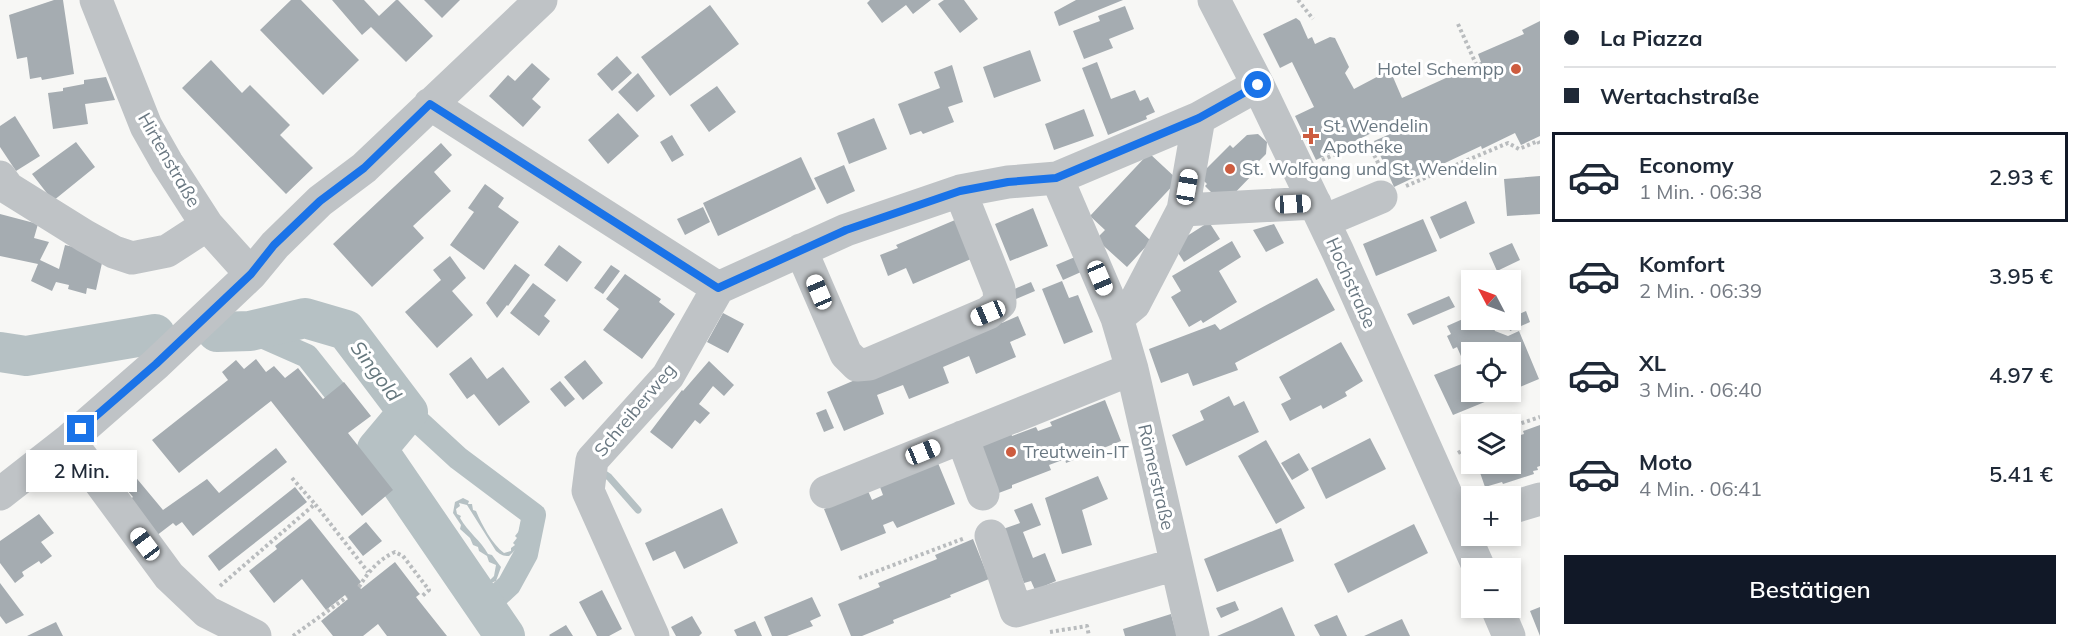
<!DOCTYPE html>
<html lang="de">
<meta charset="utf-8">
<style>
:root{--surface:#fff;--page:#f2f2f3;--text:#1f2937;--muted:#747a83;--line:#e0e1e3;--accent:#111827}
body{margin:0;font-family:Mulish,sans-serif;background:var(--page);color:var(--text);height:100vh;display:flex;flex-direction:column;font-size:22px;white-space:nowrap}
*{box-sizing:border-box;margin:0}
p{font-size:20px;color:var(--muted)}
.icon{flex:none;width:33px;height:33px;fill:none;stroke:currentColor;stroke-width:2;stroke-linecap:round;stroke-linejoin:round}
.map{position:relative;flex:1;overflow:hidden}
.sheet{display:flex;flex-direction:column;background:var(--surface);width:540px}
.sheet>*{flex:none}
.top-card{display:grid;align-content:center;height:132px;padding:0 24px;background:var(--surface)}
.needle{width:39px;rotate:311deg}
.controls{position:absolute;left:1461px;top:270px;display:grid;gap:12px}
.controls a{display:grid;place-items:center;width:60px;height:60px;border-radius:0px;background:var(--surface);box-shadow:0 3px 9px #0003;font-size:30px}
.end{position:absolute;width:27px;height:27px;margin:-14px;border:8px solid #1a73e8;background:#fff;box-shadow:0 0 0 3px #fff}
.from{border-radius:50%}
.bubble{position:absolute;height:42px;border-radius:0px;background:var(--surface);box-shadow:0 3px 9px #0003;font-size:20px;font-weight:600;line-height:42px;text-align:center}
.car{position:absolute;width:18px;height:36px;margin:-18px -9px;border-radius:8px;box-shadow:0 0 4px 2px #0007;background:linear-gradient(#fff 24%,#345 0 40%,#fff 0 76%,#345 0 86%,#fff 0)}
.top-card b{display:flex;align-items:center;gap:21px;height:57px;font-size:22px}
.top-card b+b{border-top:2px solid var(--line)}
.top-card i{width:15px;height:15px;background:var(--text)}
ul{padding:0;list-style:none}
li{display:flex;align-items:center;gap:18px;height:90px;margin:0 12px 9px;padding:0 12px;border:3px solid transparent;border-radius:0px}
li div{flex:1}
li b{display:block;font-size:22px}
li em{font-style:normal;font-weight:600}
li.selected{border-color:var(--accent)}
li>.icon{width:54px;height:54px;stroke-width:1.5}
.primary-button{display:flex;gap:12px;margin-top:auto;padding:12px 24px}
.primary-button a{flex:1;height:69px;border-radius:0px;background:var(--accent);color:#fff;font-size:24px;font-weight:600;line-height:69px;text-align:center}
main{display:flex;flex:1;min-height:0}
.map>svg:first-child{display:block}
</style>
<main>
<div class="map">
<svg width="1540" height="636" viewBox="0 0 1540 636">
<rect width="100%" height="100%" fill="#f7f7f5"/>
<path fill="#b6c1c4" d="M463 498 469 501 468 504H472L473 510 476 511C482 525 492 544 504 553L511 551V548L515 545 513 543 517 538 515 536 519 531 523 513 517 502 528 510 539 505 544 508 535 517 528 516 525 519 520 542 516 549 509 556C503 556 501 555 496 551L467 505 459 503 460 506 456 509 457 514 461 516 460 518C468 532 481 541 488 554L492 555 501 567 496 581 491 583 489 587 488 582 494 576 496 565 489 562 487 556 479 551 478 547 473 545 470 538 460 529 461 525 453 513 455 502Z"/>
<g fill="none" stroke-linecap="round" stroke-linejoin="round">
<path stroke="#b6c1c4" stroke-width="7" d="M603 473 609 477 638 510"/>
<path stroke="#b6c1c4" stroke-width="24" d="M250 331 307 356 334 390
M408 412 458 458 534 515 526 554 509 585 485 607
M375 446 377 449"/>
<path stroke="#b6c1c4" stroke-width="40" d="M217 332 250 331 305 318 346 330 408 412 377 449 505 636
M0 352 26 356 155 334"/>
</g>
<path fill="#a5acb1" d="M54 0H63L74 74 42 80 41 77 30 79 27 57 17 59 9 15Z
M291 0H301L359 60 323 95 260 30Z
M332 0H364L379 16 396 0H398L433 36 406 62 371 27 362 35Z
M424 0H460L442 18Z
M870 0H931L913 14 906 5 882 23 867 3Z
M944 0H964L978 19 960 33 938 4Z
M1076 0H1123L1059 26 1054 12Z
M710 5 739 44 670 96 641 57Z
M1125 6 1134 29 1109 39 1113 48 1084 59 1073 31 1100 21 1098 16Z
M1296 18 1300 21 1308 39 1312 37 1315 44 1330 37 1335 38 1349 67 1345 73 1354 89 1390 70 1402 98 1481 62 1478 54 1524 34 1522 30 1540 21V136L1521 145 1515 133 1482 149 1481 146 1394 187 1374 141 1388 135 1384 127 1316 160 1295 116 1314 107 1292 62 1280 68 1263 34Z
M1030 50 1041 81 994 98 983 67Z
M617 56 632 73 612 91 597 74Z
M211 60 242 93 250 85 290 125 280 135 313 168 286 194 182 88Z
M1097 62 1111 99 1135 90 1140 101 1148 97 1155 112 1146 116 1147 119 1108 135 1082 68Z
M532 63 550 79 532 99 541 107 523 127 489 96 508 75 515 81Z
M952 65 963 102 948 107 954 122 923 134 921 131 910 135 898 104 940 88 934 72Z
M638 73 655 96 637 112 618 92Z
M106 77 115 100 85 104 88 124 53 129 48 93 63 91V88L84 84V80Z
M717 86 736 112 709 132 690 105Z
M1084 109 1094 136 1054 150 1045 124Z
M618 113 639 136 608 164 588 140Z
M15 116 40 156 16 171 0 147V126Z
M874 118 887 149 849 164 837 133Z
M1258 134 1267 142 1266 154 1253 167 1256 171 1226 202 1215 196 1205 186 1207 184 1199 176 1230 145 1233 148 1247 135Z
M672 135 684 155 672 162 660 142Z
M76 142 95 167 53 201 32 174Z
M441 143 452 155 434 172 451 191 413 226 424 238 372 287 333 244Z
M1149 153 1178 180 1135 226 1151 241 1127 267 1096 239 1105 230 1090 216Z
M801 157 816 189 718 236 703 203Z
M844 165 855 191 827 204 814 178Z
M1540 176V214L1507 216 1504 179Z
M485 184 504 198 498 207 519 222 484 270 450 245 474 212 468 208Z
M1466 201 1475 223 1440 239 1430 217Z
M703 207 710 222 685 235 677 219Z
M1033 208 1048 246 1010 261 995 224Z
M0 214 38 224 34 238 49 242 40 260 59 269 65 245 104 254 96 290 87 288 86 294 68 289 69 285 56 282 52 291 31 281 38 264 0 256Z
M1423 219 1437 251 1376 276 1363 244Z
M955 220 971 259 913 284 906 268 888 276 880 255 898 248 896 245Z
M1209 222 1220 239 1184 262 1173 245Z
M1274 224 1284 243 1266 252 1253 230Z
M1232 241 1241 257 1219 271 1237 302 1203 323 1201 320 1189 327 1171 297 1181 291 1172 276Z
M1512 243 1520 260 1497 271 1489 253Z
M559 245 582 262 567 282 544 265Z
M450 256 466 278 452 291 473 315 437 348 405 312 441 280 433 270Z
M1075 257 1081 272 1063 280 1056 265Z
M515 264 530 275 508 306 507 305 497 318 486 303Z
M611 265 620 271 603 294 594 288Z
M625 274 661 299 659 302 675 314 642 359 603 330 619 309 606 299Z
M1317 278 1335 310 1235 363 1238 370 1193 386 1188 373 1161 383 1149 349 1215 324 1220 330Z
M1062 281 1069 298 1078 295 1093 332 1064 344 1042 289Z
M1031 282 1035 291 1016 299 1012 290Z
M533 283 556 300 544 316 550 321 539 336 510 313Z
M1449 296 1455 307 1413 325 1407 314Z
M1526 311 1530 322 1510 331 1506 320H1510V318Z
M723 313 744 324 728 353 707 342Z
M1472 315V320H1490L1495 331 1508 336 1519 331 1539 379 1510 391V352H1472V392H1509L1453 415 1434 375 1464 363 1457 347 1453 349 1447 336 1451 334 1447 326Z
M1018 316 1026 335 1010 342 1016 357 976 374 969 356 943 367 949 383 909 399 903 385 877 395 884 414 844 431 827 392 1000 318 1002 323Z
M1341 342 1363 381 1345 392 1347 396 1323 409 1321 405 1290 421 1281 404 1291 399 1279 377Z
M471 357 487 379 503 367 530 402 499 426 474 394 467 399 449 374Z
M256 359 266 372 274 366 285 378 298 368 323 399 344 382 371 416 348 433 393 490 362 516 271 401 179 473 152 440 228 380 222 372 236 360 244 369Z
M585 360 603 383 583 400 564 377Z
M709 361 734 385 724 396 713 386 699 404 710 413 700 424 695 420 672 449 650 432 682 390 683 391Z
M560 381 575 399 565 407 550 389Z
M1229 396 1234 406 1244 401 1259 432 1186 466 1172 435 1204 420 1200 411Z
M1105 400 1121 441 1066 463 1065 459 1049 465 1051 470 1012 485V488L996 494 975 442 1009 428 1012 436 1036 427 1038 431 1052 426 1050 422Z
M826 409 834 428 824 432 816 413Z
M1540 425V466L1537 467 1538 470 1533 471 1534 474 1503 484 1502 482 1485 487 1477 464H1510V438L1524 434 1523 431Z
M1370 438 1386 469 1326 499 1311 468Z
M1266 440 1305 508 1276 524 1238 456Z
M276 448 287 462 193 536 182 522 176 526 173 523 156 536 128 501 133 497 105 465 124 451 134 464 128 468 163 510 207 479 219 493Z
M1299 453 1309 470 1292 480 1281 463Z
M938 463 955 504 897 528 893 521 883 525 886 533 841 551 824 509 868 491 872 500 883 495 880 487Z
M1098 476 1108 499 1082 510 1092 545 1062 554 1045 498Z
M295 487 307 502 219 571 208 556Z
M1032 503 1041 525 1023 532 1033 558 1045 553 1056 581 1035 590 1031 581 1024 583 1003 529 1020 523 1014 510Z
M722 508 738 543 684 569 675 551 653 561 645 543Z
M39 514 54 533 41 542 52 556 41 564 39 561 22 572 24 576 15 583 0 563V541Z
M310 518 361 582 358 585 361 589 395 562 418 592 420 594 416 597 447 636H387L378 624 363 636H333L321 621 348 599 345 595 326 610 302 579 274 603 249 571 277 549 275 546Z
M366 522 382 541 363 556 348 537Z
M1414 524 1428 553 1348 593 1334 564Z
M1281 528 1294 561 1217 592 1204 559Z
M973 539 989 579 950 595 951 597 893 620 894 623 862 636H851L838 604 880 587 878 583 937 559 935 555Z
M0 583 24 615 6 624 0 616Z
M602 590 622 629 609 636H597L579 602Z
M812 597 821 616 810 621 813 626 787 636H772L764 617Z
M1235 601 1239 610 1221 618 1216 608Z
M1282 607 1295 636H1217L1252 621Z
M1540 607V636L1530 611Z
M1171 614 1177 636H1125L1123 629Z
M1337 615 1347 636H1320L1314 625Z
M692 616 702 633 699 636H676L671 627Z
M1402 619 1410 636H1364Z
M755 621 762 636H737L734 630Z
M56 622 63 636H27Z
M566 625 573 636H550L549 635Z"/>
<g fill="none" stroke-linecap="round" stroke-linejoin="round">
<path stroke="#b9bcbe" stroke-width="4" stroke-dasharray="3 3" stroke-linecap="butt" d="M1298 0 1313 19
M1458 24 1476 64
M1322 160 1367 140 1381 169
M1406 186 1508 143 1519 149 1538 141 1540 145
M1510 427 1540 417
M1458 453 1472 445
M292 478 315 504
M859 578 965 538
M220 586 315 504 368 572
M359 587C368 572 379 559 395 552L403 556 429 590 421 597
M1050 632 1087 626 1089 636
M293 636 347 597"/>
<path stroke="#bfc3c6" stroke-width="33" d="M96 0 146 126 167 163 207 225 251 274
M1214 0 1258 85 1338 252 1479 568
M430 104 718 288 846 230 960 191 1008 182 1057 178 1199 118 1258 85
M0 177 8 188 85 236 114 252 132 258 167 251 207 225
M1057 178 1117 318 1132 369 1193 636
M1183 210 1315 203
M1324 221 1381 197
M801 250 846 354 857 365 869 364 988 313 1000 303 999 289 960 191
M1117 318 1134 304 1183 210 1199 118
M962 437 983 494
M69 440 169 576 207 612 255 636
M826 492 1132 369
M0 494 69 440 156 364 251 274 275 245 320 201 364 168 541 0
M1510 508 1540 499
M991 536 1016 611 1176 564
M1497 608 1509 636
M653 636 588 491 592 460 668 376 718 288"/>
</g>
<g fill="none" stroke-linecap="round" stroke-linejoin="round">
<path stroke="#1a73e8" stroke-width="8" d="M81 429 156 364 251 274 274 245 320 201 364 168 430 104 718 288 846 230 960 191 1008 182 1056 178 1199 118 1258 85"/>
</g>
<g fill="#cd5c3f" stroke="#fff" stroke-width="2">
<circle cx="1516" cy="69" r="6"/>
<path d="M1308 127h6v6h6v6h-6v6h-6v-6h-6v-6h6z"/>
<circle cx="1230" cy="169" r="6"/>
<circle cx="1011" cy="452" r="6"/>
</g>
<g text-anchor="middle" stroke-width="6" stroke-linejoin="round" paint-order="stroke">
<g font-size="18" fill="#6a7882" stroke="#fff" text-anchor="start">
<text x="1504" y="75" text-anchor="end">Hotel Schempp</text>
<text x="1323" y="132">St. Wendelin<tspan x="1323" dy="21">Apotheke</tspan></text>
<text x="1242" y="175">St. Wolfgang und St. Wendelin</text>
<text x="1023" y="458">Treutwein-IT</text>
</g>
<g font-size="18" fill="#6a7882" stroke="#fff">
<text transform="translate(169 160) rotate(60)" y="6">Hirtenstraße</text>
<text transform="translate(1351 283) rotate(66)" y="6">Hochstraße</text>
<text transform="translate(635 410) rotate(-50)" y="6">Schreiberweg</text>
<text transform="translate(1156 477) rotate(77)" y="6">Römerstraße</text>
</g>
<g font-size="20" font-style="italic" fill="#66787e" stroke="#fff">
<text transform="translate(376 371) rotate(53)" y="7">Singold</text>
</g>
</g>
</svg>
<div class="controls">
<a><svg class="needle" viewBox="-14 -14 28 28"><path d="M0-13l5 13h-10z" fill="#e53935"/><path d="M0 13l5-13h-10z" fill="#747a83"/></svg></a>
<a><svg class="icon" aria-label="locate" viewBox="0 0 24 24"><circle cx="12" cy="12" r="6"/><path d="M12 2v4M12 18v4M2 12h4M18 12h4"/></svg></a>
<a><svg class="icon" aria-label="layers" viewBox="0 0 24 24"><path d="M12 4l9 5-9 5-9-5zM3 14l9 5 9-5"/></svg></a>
<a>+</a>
<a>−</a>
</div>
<i class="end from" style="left:1258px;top:85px"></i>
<i class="end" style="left:81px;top:429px"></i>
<div class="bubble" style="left:26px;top:450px;width:111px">2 Min.</div>
<i class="car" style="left:1187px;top:187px;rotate:10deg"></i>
<i class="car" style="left:1293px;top:204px;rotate:87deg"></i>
<i class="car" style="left:1100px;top:278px;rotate:157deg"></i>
<i class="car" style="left:819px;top:292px;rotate:337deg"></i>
<i class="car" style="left:988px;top:313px;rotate:247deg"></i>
<i class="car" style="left:923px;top:452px;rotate:68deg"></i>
<i class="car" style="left:145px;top:544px;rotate:323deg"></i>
</div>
<section class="sheet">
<div class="top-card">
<b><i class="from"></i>La Piazza</b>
<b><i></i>Wertachstraße</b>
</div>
<ul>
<li class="selected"><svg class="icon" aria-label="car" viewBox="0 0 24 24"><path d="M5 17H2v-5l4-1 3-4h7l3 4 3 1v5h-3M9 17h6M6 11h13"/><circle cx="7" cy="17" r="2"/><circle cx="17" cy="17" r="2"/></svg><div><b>Economy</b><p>1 Min. · 06:38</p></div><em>2.93 €</em></li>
<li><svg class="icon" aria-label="car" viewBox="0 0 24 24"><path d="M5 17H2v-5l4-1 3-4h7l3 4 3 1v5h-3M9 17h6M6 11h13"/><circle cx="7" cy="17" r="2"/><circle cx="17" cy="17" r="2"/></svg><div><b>Komfort</b><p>2 Min. · 06:39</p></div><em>3.95 €</em></li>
<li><svg class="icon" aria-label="car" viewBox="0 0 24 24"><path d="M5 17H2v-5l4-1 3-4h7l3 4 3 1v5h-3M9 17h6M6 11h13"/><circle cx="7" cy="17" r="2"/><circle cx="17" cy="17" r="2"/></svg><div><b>XL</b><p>3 Min. · 06:40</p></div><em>4.97 €</em></li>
<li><svg class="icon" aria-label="car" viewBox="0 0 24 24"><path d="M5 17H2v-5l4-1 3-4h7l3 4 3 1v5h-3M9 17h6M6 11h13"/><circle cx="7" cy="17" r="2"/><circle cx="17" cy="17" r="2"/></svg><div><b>Moto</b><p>4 Min. · 06:41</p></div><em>5.41 €</em></li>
</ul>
<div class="primary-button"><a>Bestätigen</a></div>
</section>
</main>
